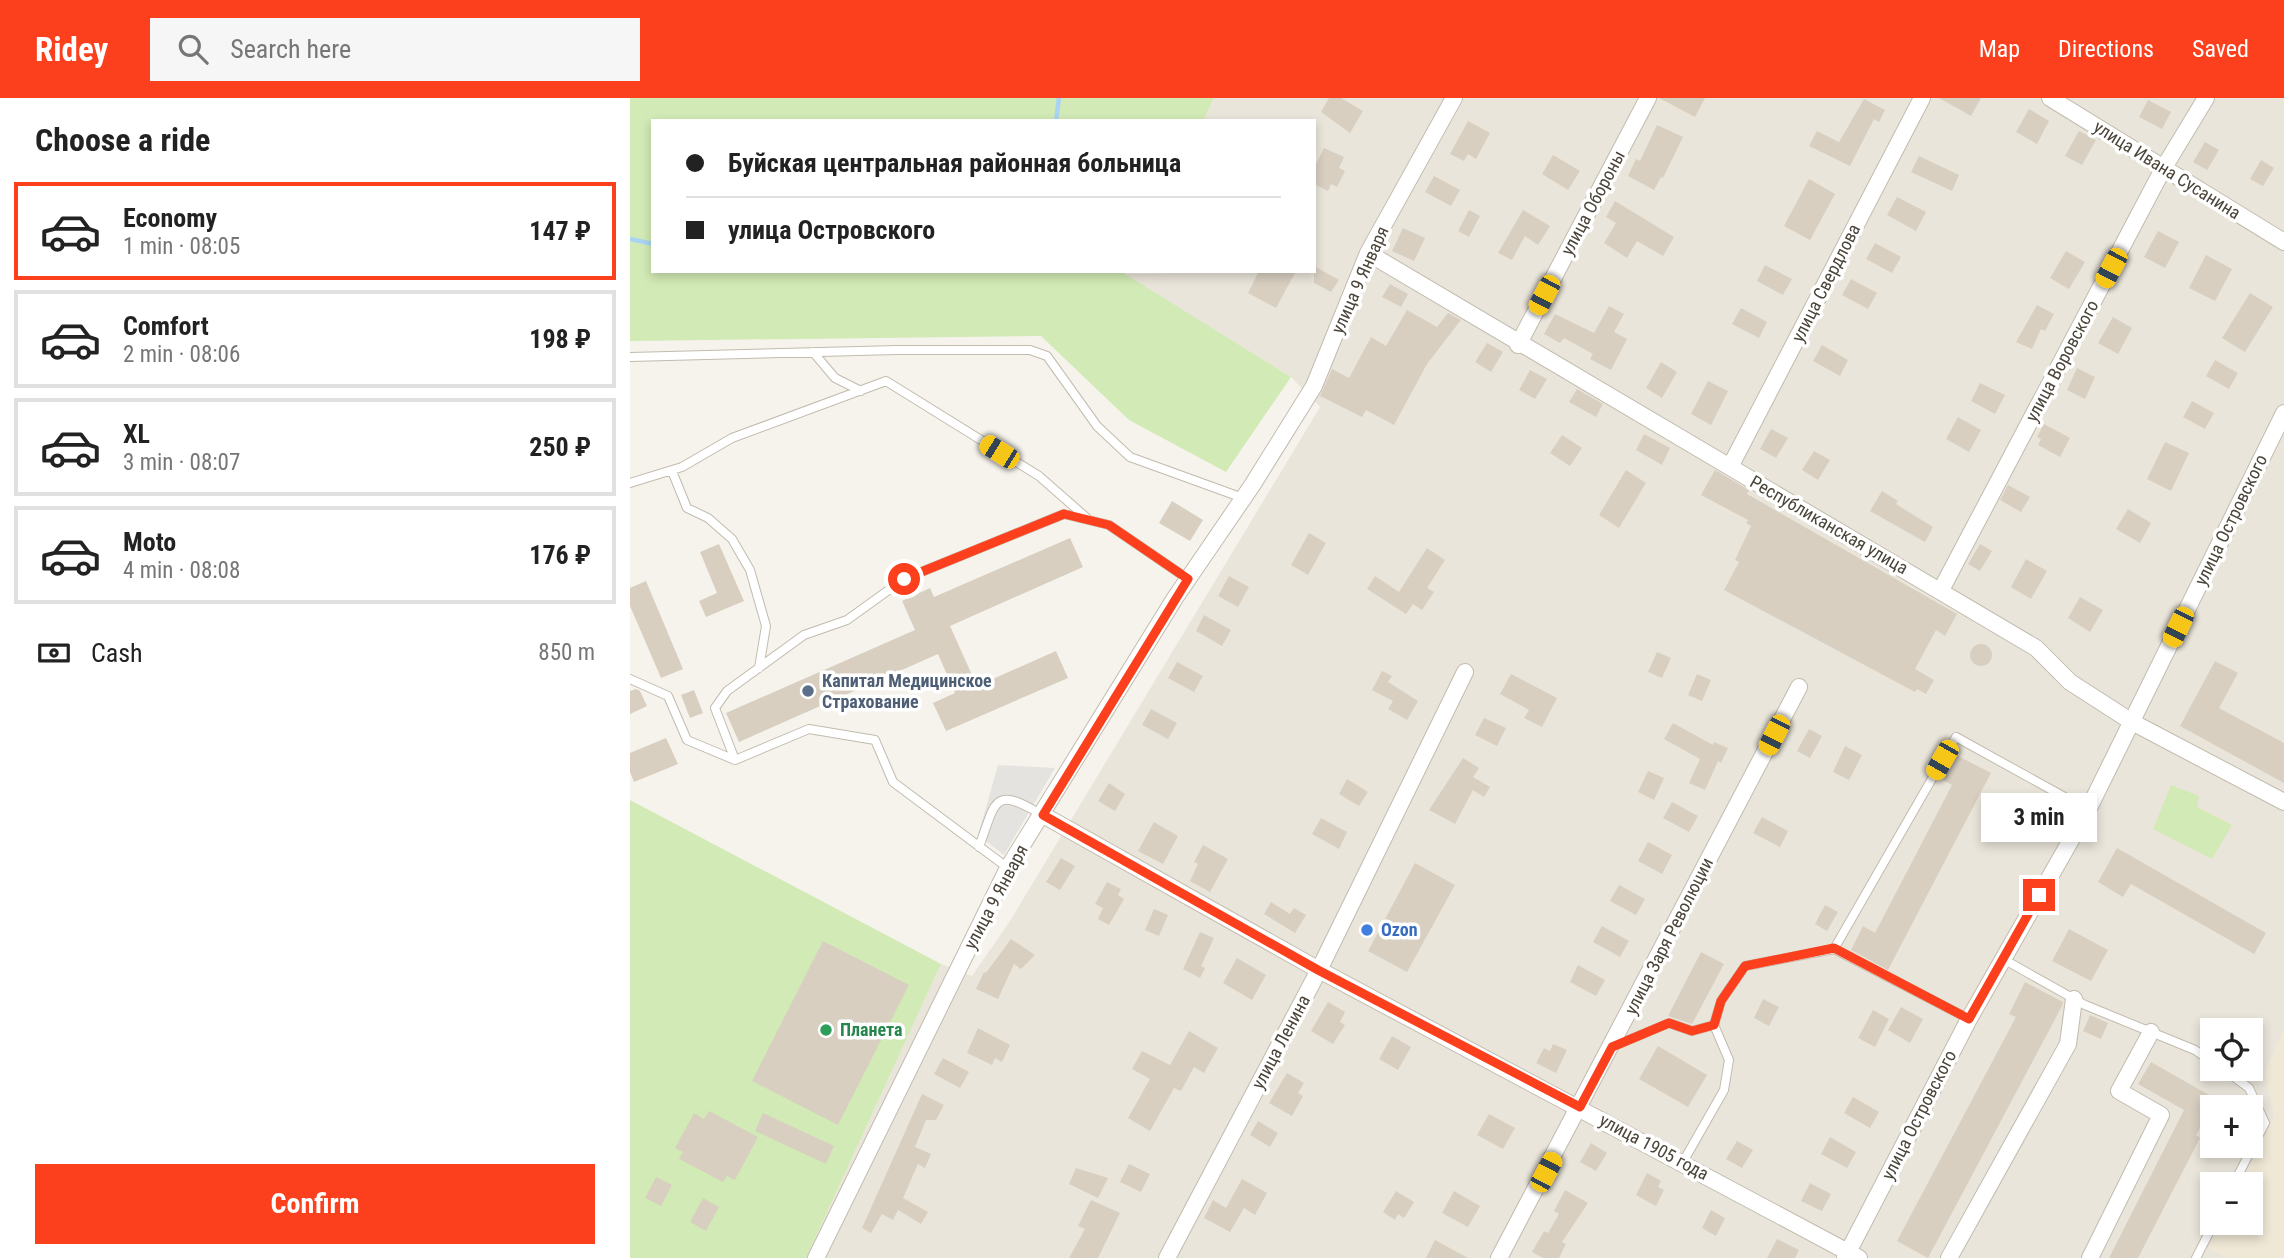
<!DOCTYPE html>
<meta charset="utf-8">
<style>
:root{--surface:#fff;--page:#f6f6f6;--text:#222;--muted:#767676;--line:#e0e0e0;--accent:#fc3f1d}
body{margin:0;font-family:"Roboto Condensed",sans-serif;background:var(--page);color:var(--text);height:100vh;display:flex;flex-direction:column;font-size:26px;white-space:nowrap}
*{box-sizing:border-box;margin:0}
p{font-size:23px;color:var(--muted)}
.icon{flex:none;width:38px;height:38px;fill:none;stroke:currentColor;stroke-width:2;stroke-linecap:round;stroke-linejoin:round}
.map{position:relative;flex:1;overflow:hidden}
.sheet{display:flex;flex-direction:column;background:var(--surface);width:630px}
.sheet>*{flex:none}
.top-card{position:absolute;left:21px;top:21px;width:665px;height:154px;border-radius:0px;box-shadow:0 4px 10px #0003;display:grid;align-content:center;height:154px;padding:0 35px;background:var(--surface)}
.controls{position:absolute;left:1570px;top:920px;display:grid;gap:14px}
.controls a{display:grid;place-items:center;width:63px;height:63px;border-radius:0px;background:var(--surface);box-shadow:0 4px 10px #0003;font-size:35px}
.end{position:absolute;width:32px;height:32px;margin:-16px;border:9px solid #fc3f1d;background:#fff;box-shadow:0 0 0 4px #fff}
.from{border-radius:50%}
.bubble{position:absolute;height:49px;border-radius:0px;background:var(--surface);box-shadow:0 4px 10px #0003;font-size:23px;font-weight:700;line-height:49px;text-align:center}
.car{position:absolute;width:21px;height:42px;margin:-21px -10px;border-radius:9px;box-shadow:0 0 5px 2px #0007;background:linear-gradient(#f5c518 24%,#345 0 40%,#f5c518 0 76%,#345 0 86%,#f5c518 0)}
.top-card b{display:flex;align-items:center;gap:24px;height:66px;font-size:26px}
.top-card b+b{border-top:2px solid var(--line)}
.top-card i{width:18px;height:18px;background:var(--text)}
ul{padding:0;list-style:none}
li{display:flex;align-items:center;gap:21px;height:98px;margin:0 14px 10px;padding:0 21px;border:4px solid var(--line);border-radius:0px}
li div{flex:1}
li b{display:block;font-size:26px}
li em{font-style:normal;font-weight:700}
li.selected{border-color:var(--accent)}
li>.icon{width:63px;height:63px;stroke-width:1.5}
h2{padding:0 35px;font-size:32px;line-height:84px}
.pay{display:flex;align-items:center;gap:18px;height:77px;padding:0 35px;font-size:26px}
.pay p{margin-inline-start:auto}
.cta{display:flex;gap:14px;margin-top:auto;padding:14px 35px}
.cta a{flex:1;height:80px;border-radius:0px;background:var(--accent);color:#fff;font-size:28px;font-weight:700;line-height:80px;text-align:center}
header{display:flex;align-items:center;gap:42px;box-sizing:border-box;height:98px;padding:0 35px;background:var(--accent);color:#fff}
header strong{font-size:33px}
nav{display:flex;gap:38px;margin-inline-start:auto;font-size:24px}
.search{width:490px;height:63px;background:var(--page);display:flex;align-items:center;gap:18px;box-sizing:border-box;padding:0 24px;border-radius:0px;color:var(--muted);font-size:26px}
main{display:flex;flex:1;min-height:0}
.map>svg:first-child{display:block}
</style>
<header>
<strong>Ridey</strong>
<div class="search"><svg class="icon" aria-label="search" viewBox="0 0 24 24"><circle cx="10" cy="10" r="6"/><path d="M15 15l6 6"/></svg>Search here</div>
<nav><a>Map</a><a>Directions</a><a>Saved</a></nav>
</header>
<main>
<section class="sheet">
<h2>Choose a ride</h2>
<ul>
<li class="selected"><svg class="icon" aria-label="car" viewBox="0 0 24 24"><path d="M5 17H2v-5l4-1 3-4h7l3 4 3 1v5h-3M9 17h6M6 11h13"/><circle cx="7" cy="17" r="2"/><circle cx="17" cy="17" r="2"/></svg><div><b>Economy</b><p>1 min · 08:05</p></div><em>147 ₽</em></li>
<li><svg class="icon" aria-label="car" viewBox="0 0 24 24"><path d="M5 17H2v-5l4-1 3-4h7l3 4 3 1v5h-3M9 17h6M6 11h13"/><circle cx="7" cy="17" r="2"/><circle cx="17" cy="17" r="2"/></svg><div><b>Comfort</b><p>2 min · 08:06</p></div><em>198 ₽</em></li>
<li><svg class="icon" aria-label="car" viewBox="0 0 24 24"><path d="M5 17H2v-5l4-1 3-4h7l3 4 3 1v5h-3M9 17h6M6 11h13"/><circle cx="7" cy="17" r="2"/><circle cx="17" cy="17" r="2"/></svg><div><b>XL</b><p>3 min · 08:07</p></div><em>250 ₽</em></li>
<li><svg class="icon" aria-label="car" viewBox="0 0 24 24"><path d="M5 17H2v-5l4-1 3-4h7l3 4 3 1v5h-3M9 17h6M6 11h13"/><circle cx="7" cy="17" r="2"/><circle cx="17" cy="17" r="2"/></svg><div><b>Moto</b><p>4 min · 08:08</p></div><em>176 ₽</em></li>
</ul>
<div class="pay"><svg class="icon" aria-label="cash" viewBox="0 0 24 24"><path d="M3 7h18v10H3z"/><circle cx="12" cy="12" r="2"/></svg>Cash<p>850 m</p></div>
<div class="cta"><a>Confirm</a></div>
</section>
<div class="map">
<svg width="1654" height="1160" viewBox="0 0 1654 1160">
<rect width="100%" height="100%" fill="#f6f3ec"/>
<path fill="#eae5da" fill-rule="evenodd" d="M584 0H1654V1160H176L311 866 342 878 380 823 690 309 661 279 494 176 684 173V23H573ZM1582 933H1620V971H1582ZM1582 1010H1620V1048H1582ZM1582 1087H1620V1125H1582Z"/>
<path fill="#efe8d6" d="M1654 931V1160H1598L1578 1150 1590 1125H1620V1087H1610L1644 1018 1635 973Z"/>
<path fill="#d2eab5" d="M0 0H584L573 23H23V173H496L495 176 661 279 596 374 499 322 411 238 0 243Z
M1541 687 1569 698 1567 709 1602 727 1582 761 1523 731Z
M0 702 311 866 176 1160H0Z"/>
<path fill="#e5e3e0" d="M368 667 425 670 374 757 348 737Z"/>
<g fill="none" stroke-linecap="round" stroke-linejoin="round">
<path stroke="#a9d4f2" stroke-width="4.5" d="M426 23 429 0
M0 141 23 146"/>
</g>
<path fill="#d8cfc1" d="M699 0H711L733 13 720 35 691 14Z
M1029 0H1075L1065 19Z
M1309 0H1351L1341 18Z
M1234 1 1255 12 1249 24 1244 21 1220 68 1179 48 1187 33 1209 44Z
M1518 2 1541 14 1532 31 1509 19Z
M1399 11 1419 23 1407 46 1386 34Z
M838 23 860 35 846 61 838 56 834 63 820 56Z
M1027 27 1053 39 1033 80 1031 79 1024 92 998 78 1006 61 1010 63Z
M1449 33 1466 42 1452 67 1435 58Z
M1575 44 1589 52 1577 72 1563 64Z
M694 50 714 59 709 70 715 73 707 89 701 86 698 93 684 86V70Z
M923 57 950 73 938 92 912 76Z
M1289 58 1329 77 1322 93 1281 74Z
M1631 62 1644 70 1633 88 1620 81Z
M804 78 830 92 821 108 795 94Z
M1179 81 1205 96 1180 142 1154 128Z
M1267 99 1296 114 1286 133 1257 117Z
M985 103 1044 139 1033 158 1007 143 997 160 974 145 986 125 976 119Z
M839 112 850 118 839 139 828 133Z
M893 112 920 128 908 147 895 138 882 162 868 155Z
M773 130 795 140 784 163 762 153Z
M1528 133 1549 144 1535 170 1514 159Z
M1245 145 1271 159 1262 175 1236 161Z
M1436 153 1455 164 1439 191 1420 180Z
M1576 157 1602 171 1585 203 1559 190Z
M1135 167 1162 181 1153 197 1127 183Z
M684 168 709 182 701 194 684 185Z
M629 173H666L646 210 618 195Z
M1221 181 1247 195 1238 211 1212 197Z
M760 186 778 196 771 209 752 199Z
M1620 195 1643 209 1615 254 1592 240Z
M1407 207 1424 216 1415 233 1411 231 1402 251 1386 244Z
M979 208 994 216 984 234 997 241 981 272 960 261 963 256 934 240 930 245 914 236 925 216 964 235Z
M1111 210 1137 224 1129 240 1102 226Z
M777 212 807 229 818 215 831 222 797 266 764 327 736 312 732 319 690 298 702 271 719 280 741 239 756 248Z
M1483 219 1502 230 1488 256 1468 245Z
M857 245 873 254 861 274 845 264Z
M1192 247 1218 262 1210 278 1183 263Z
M1585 262 1608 275 1599 291 1576 278Z
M1031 264 1047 274 1032 300 1016 290Z
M1447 270 1465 279 1455 301 1437 292Z
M900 272 917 281 905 301 889 292Z
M1078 283 1098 293 1081 327 1061 316Z
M1350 285 1375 297 1365 316 1341 303Z
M947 291 973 306 966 319 939 304Z
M1562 303 1584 315 1575 331 1553 319Z
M1328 319 1351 332 1339 354 1316 341Z
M1414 326 1440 340 1430 359 1408 347 1411 341 1407 339Z
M1141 331 1158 340 1146 360 1130 351Z
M1014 336 1040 350 1032 367 1006 352Z
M932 337 952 350 940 368 920 355Z
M1535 344 1559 355 1541 393 1517 381Z
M1184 353 1200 362 1188 382 1172 372Z
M996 372 1016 385 989 430 969 417Z
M1085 372 1119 392 1117 396 1327 516 1315 538 1306 532 1285 571 1304 582 1296 596 1287 591 1285 594 1094 492 1109 464 1105 462 1121 428 1116 425 1118 422 1071 397Z
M1378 387 1400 399 1391 414 1370 402Z
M1252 393 1268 403 1266 406 1303 429 1295 444 1240 413Z
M542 403 573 422 560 443 529 425Z
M1498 411 1521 425 1510 445 1486 431Z
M679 435 696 445 678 477 661 467Z
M440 440 453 469 320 528 347 588 426 553 438 580 316 633 303 605 325 595 308 556 109 644 96 615 285 532 272 503 300 490 304 499Z
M89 446 114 503 76 519 69 503 87 495 70 454Z
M1350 446 1362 453 1350 473 1338 466Z
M797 450 815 462 797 490 804 494 792 512 783 506 776 516 737 491 745 478 769 494Z
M1396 461 1417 473 1401 501 1381 489Z
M599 478 619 489 608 509 588 498Z
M16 483 53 571 31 580 0 508V490Z
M1450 499 1473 512 1460 534 1438 520Z
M574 517 601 532 592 548 566 533Z
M1340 557a11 11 0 1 1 22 0a11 11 0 1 1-22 0Z
M1027 554 1041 560 1032 580 1018 574Z
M1585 563 1608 575 1589 610 1654 645V685L1550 628Z
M547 564 573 578 564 594 538 580Z
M752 573 762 578 758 584 788 603 777 622 758 611 763 603 742 592Z
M881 576 927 600 912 629 894 620 899 612 870 596Z
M1067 576 1081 582 1072 603 1058 597Z
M6 591 10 593 17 608 0 616V593Z
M64 592 73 615 60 620 51 597Z
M521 611 547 625 538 641 512 627Z
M854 620 876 630 867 648 845 637Z
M1043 625 1083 647 1084 644 1098 650 1091 665 1088 663 1075 692 1059 685 1070 661 1034 641Z
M1179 631 1192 638 1180 660 1167 653Z
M36 640 48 666 4 684 0 674V655Z
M1215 648 1232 657 1219 682 1203 674Z
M1326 657 1361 675 1258 872 1221 852 1233 828 1245 835 1322 687 1313 682Z
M833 660 849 670 843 679 860 689 854 699 843 692 825 726 799 712Z
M1018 673 1034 680 1024 702 1008 694Z
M717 681 738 694 729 708 709 696Z
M479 685 495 696 485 713 468 703Z
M1042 704 1068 718 1059 734 1033 720Z
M1132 719 1158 733 1150 749 1123 735Z
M691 720 717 734 709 751 682 736Z
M524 724 548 738 533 766 508 753Z
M1018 744 1042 757 1032 776 1008 763Z
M573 747 598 761 580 794 560 783 568 766 564 764Z
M1487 750 1636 835 1624 856 1501 786 1493 799 1468 784Z
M431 760 445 768 430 792 416 784Z
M785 765 825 787 777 874 738 853Z
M477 784 491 791 488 797 494 801 479 827 468 821 473 810 465 806Z
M989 787 1015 801 1006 817 980 803Z
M641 804 660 816 664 810 676 817 665 835 634 816Z
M1195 807 1208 814 1197 833 1185 826Z
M524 811 538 817 529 838 515 832Z
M972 828 999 843 990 859 963 844Z
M1439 831 1478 852 1461 883 1422 863Z
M570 834 584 840 571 868 575 870 570 880 553 871Z
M381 841 405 857 391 871 384 866 368 901 346 891 354 874 356 875Z
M193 843 279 887 208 1027 122 983Z
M1071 854 1094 866 1062 926 1038 918Z
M607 860 636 877 622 902 593 885Z
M948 867 975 882 966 898 940 884Z
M1395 884 1433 904 1432 908 1298 1160 1267 1143 1386 919 1379 916Z
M1133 901 1149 909 1139 928 1124 920Z
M698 904 715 914 710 924 715 927 703 946 681 933Z
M1271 909 1293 921 1280 945 1258 932Z
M1243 912 1259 921 1245 949 1228 940Z
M1460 917 1478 925 1471 941 1453 933Z
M348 930 380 947 372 964 365 960 362 967 337 955Z
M559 933 588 950 574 975 564 969 551 993 544 990 520 1033 498 1020 520 981 502 971 512 953 540 967Z
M762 938 781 949 768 972 749 961Z
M923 946 937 952 926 975 906 965 914 950 920 953Z
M1028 948 1077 977 1058 1009 1009 981Z
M313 960 339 974 330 990 304 976Z
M1521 964 1586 1001 1566 1037 1570 1040 1508 1160H1479L1554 1012 1508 986Z
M657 975 674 985 668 995 673 998 662 1018 639 1005Z
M292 996 314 1007 306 1022H296L285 1049 301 1056 295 1070 288 1066 273 1100 298 1114 291 1126 268 1112 263 1122 252 1116 241 1135 232 1130Z
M1223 999 1249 1014 1240 1030 1214 1015Z
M79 1013 128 1039 105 1082 97 1078 93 1084 49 1061 53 1054 45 1050 64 1015 74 1021Z
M133 1015 204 1048 196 1066 125 1033Z
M859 1016 885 1030 873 1051 847 1037Z
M628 1023 648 1035 640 1049 620 1037Z
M1200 1039 1226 1054 1217 1070 1191 1056Z
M1107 1043 1123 1052 1112 1070 1096 1061Z
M961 1045 977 1055 966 1073 950 1064Z
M499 1066 520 1076 511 1094 490 1084Z
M446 1070 478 1080 468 1100 439 1086Z
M1017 1075 1031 1083 1028 1089 1034 1092 1026 1108 1006 1097Z
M26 1079 42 1087 31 1108 15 1100Z
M612 1081 637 1095 625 1117 614 1110 600 1134 574 1120 583 1102 596 1110Z
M1180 1085 1201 1096 1192 1113 1171 1103Z
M935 1092 958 1105 932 1144 936 1146 929 1160H913L902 1154 914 1133 918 1135 929 1116 924 1113Z
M766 1093 784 1104 774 1120 768 1116 765 1122 753 1114Z
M824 1093 850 1108 838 1129 812 1115Z
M73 1100 89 1109 76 1133 60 1124Z
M461 1102 490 1115 468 1160H439L455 1131 448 1128Z
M1081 1112 1095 1120 1086 1138 1072 1130Z
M1147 1141 1169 1152 1165 1160H1137Z
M805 1142 838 1160H796Z"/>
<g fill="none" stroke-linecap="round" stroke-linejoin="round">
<g stroke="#c2bbae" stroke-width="10">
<path id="service" d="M183 254 205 280 231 293
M0 259 267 252H400L417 258 467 328 500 359 613 400
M42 373 57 410 78 420 102 441 120 472 136 528 129 570
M0 385 52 369 102 340 256 283 409 378 458 421
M0 581 38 598 57 642 105 662 179 631 245 642 263 684 378 770
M105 662 85 610 97 593 174 537 217 522 274 481 434 416 479 427 558 481
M349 749C366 703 363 687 412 717
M1373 861 1455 907 1565 952 1582 964
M1339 921 1204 851 1326 639 1458 712
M982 949 1039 925 1062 933 1084 927
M1593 971 1619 990 1635 1025 1603 1087
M1053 1064 1094 992 1099 962 1084 927 1091 903 1115 868 1204 851
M1566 1160 1584 1125"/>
</g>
<g stroke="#c2bbae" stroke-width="18">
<path id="minor" d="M1420 0 1654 144
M738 155 1406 550 1440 584 1502 624 1654 704
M888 247 1018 0
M1100 369 1292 0
M1311 492 1533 71 1576 0
M413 717 689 872 1229 1160
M186 1160 378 770 545 500 623 386 684 288 738 155 824 0
M537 1160 689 872 835 574
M869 1160 1169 589
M1215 1160 1339 921 1458 712 1654 315
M1319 1160 1438 946 1444 901
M1460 1160 1531 1017 1489 993 1521 934"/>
</g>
<use href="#service" stroke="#fff" stroke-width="8"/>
<use href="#minor" stroke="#fff" stroke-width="16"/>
</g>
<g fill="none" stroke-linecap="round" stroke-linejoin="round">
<path stroke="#fc3f1d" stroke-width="9" d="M274 481 434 416 479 427 558 481 413 717 688 872 950 1009 982 949 1039 925 1062 933 1084 927 1091 903 1115 868 1204 850 1339 921 1409 797"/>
</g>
<circle fill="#5c6f8a" stroke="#fff" stroke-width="2.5" cx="178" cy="593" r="7"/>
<circle fill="#3f7fe0" stroke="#fff" stroke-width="2.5" cx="737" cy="832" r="7"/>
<circle fill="#2e9e5b" stroke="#fff" stroke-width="2.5" cx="196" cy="932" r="7"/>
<g text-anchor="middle" stroke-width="7" stroke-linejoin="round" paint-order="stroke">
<g font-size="18" fill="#4b4439" stroke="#fff">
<text transform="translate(1537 72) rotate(32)" y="6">улица Ивана Сусанина</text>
<text transform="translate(963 105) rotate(-62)" y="6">улица Обороны</text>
<text transform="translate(730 182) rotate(-66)" y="6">улица 9 Января</text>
<text transform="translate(1196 185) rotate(-63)" y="6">улица Свердлова</text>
<text transform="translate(1432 263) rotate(-62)" y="6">улица Воровского</text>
<text transform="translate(1601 422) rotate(-64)" y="6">улица Островского</text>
<text transform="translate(1199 427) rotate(30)" y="6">Республиканская улица</text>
<text transform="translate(366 799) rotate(-62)" y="6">улица 9 Января</text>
<text transform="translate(1039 838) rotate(-63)" y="6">улица Заря Революции</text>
<text transform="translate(651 944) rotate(-62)" y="6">улица Ленина</text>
<text transform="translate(1289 1017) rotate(-63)" y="6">улица Островского</text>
<text transform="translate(1024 1049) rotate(28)" y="6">улица 1905 года</text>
</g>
<g font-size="18" font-weight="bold" fill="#4e5e75" stroke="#fff" text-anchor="start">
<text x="192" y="589">Капитал Медицинское<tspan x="192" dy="21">Страхование</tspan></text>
</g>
<g font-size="18" font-weight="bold" fill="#366cbe" stroke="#fff" text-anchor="start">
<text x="751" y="838">Ozon</text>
</g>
<g font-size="18" font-weight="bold" fill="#27864d" stroke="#fff" text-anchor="start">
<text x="210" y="938">Планета</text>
</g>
</g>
</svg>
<div class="controls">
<a><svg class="icon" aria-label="locate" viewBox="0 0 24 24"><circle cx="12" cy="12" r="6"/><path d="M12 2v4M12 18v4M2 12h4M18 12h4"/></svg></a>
<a>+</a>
<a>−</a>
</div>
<i class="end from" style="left:274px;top:481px"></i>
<i class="end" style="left:1409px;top:797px"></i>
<div class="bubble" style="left:1351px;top:695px;width:116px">3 min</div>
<i class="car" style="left:1481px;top:170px;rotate:208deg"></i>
<i class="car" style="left:914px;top:197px;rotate:208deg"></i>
<i class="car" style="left:369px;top:354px;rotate:302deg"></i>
<i class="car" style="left:1548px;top:529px;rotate:206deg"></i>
<i class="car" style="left:1144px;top:637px;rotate:207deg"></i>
<i class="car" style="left:1312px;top:662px;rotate:210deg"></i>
<i class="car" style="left:916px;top:1074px;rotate:28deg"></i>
<div class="top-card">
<b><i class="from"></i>Буйская центральная районная больница</b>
<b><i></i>улица Островского</b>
</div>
</div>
</main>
